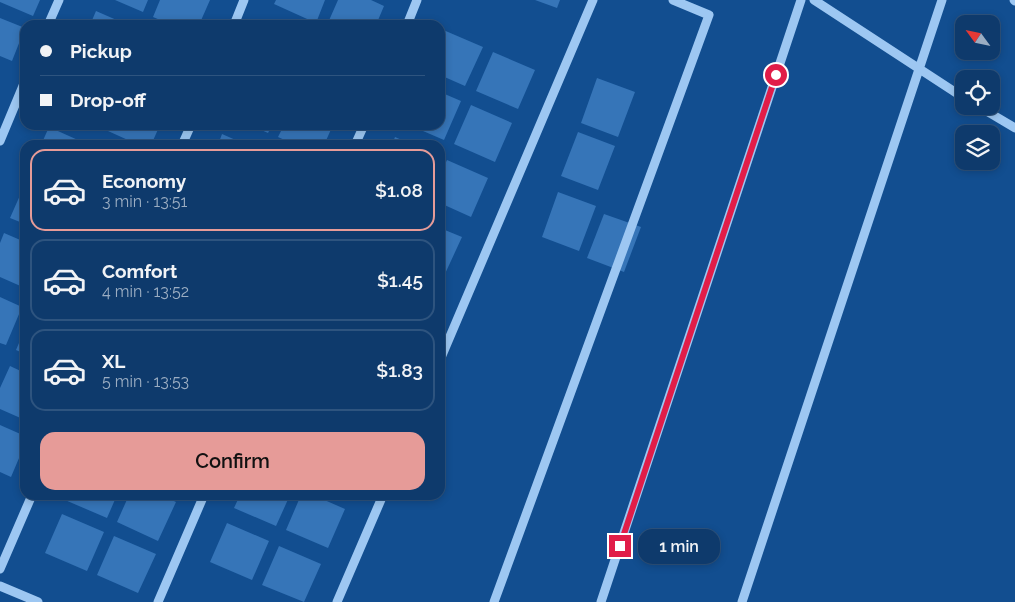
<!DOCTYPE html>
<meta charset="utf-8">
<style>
:root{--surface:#0e3a6c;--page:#174172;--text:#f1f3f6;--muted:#9badc2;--line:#2e547f;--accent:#e69b98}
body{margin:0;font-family:Raleway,sans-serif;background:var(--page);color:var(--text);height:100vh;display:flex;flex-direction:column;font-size:19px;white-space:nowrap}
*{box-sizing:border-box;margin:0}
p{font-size:16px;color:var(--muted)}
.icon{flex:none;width:28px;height:28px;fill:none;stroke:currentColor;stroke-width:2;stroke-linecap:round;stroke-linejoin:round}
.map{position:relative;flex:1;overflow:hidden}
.drawer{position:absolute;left:20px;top:140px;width:425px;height:360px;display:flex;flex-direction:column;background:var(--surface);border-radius:15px;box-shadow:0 2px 8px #0003,0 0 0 1px var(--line)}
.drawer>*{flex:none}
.guide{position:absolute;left:20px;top:20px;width:425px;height:110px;border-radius:15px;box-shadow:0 2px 8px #0003,0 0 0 1px var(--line);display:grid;align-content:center;height:110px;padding:0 20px;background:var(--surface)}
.needle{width:32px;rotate:303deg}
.tools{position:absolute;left:955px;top:15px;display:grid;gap:10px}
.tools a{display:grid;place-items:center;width:45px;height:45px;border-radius:10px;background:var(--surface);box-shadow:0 2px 8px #0003,0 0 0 1px var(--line);font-size:25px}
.end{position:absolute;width:22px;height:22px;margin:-11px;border:6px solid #e11d48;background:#fff;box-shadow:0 0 0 2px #fff}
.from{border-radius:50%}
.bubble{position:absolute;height:35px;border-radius:15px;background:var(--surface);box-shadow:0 2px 8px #0003,0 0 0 1px var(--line);font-size:16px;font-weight:600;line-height:35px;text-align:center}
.guide b{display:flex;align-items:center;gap:18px;height:48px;font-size:19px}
.guide b+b{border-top:1px solid var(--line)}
.guide i{width:12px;height:12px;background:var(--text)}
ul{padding:9px 0 0;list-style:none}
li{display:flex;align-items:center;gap:15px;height:82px;margin:0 10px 8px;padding:0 10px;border:2px solid var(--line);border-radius:15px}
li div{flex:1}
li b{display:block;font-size:19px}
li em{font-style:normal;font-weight:600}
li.on{border-color:var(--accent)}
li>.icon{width:45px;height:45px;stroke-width:1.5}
.action{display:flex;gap:10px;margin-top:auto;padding:10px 20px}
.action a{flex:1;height:58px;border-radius:15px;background:var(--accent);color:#111;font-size:20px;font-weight:600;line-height:58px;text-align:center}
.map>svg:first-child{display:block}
</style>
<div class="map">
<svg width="1015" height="602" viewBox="0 0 1015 602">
<rect width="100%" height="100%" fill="#124e90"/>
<path fill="#3675b8" d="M0 0H40L33 16 0 2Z
M115 0H148L143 12Z
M160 0H210L199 25H172L153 17Z
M276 0H325L316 23 274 4Z
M338 0H371L384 6 376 25H327Z
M535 0H560L557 8Z
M96 11 128 25H90Z
M0 18 25 28 12 61 0 56Z
M441 29 483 47 465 86 440 75Z
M493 52 535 70 518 109 476 91Z
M597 78 635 92 618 137 581 123Z
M440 92 461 101 444 140 409 125H440Z
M471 105 512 123 495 162 454 144Z
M111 125H160L151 145H139L108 131Z
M250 125H272L268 133Z
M284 125H333L324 145H296L278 137Z
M49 127 89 145H41Z
M578 132 615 146 598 190 561 176Z
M222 134 247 145H218Z
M395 137 413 145H392Z
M447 160 488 178 471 217 440 203V175Z
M25 184V224L10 218Z
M558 192 596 206 579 251 542 237Z
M604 214 641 227 624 272 587 258Z
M440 228 462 237 444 276 440 274Z
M4 233 25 242V288L0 277V243Z
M0 297 22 307 6 345 0 343Z
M25 329V354L16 350Z
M10 366 25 373V420L0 409V388Z
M0 425 25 436V444L11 477 0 472Z
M67 495H117L107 518 65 500Z
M129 495H161L176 502 158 541 117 522Z
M240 495H290L276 526 234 508Z
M301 495H313L345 509 328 548 286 530Z
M62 514 104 532 87 571 45 553Z
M227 523 269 541 252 580 210 562Z
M114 536 156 554 138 593 97 575Z
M279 546 321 564 304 602 262 585Z"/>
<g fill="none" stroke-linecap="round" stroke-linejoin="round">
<path stroke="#9dc7f2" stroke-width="9" d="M814 0 964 98
M1014 0 1015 1
M48 25 59 0
M234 25 244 0
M407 25 417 0
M978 106 1015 128
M0 141 25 81
M182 145 191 125
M355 145 364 125
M440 360 593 0
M0 569 32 495
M0 586 38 602
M158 602 204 495
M337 602 383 495
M494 602 709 15 673 0
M601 602 801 0
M742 602 942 0"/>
</g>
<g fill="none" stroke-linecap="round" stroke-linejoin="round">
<path stroke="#e11d48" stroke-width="6" d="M620 546 776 75"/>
</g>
</svg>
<div class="tools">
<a><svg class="needle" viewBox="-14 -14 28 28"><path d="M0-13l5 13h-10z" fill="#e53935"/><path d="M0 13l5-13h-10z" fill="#9badc2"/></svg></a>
<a><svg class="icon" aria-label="locate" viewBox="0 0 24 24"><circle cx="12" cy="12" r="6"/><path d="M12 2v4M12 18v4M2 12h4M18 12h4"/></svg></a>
<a><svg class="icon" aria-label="layers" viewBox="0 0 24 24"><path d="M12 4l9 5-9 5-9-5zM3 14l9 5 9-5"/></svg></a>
</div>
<i class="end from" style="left:776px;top:75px"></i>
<i class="end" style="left:620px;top:546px"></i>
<div class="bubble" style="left:638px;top:529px;width:82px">1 min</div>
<div class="guide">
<b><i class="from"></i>Pickup</b>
<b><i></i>Drop-off</b>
</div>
<section class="drawer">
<ul>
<li class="on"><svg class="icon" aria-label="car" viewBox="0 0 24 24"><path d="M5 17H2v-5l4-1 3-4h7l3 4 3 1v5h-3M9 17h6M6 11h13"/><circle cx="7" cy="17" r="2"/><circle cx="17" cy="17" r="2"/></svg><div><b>Economy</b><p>3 min · 13:51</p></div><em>$1.08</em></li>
<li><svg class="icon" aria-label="car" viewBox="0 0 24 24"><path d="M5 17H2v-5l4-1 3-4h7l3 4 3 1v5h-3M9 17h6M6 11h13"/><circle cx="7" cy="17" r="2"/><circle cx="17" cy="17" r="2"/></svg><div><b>Comfort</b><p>4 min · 13:52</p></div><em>$1.45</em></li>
<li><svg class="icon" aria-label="car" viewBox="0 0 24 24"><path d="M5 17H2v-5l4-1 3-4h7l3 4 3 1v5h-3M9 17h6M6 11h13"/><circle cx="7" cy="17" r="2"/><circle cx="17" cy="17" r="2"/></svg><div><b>XL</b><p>5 min · 13:53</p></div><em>$1.83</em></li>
</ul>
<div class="action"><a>Confirm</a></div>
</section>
</div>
